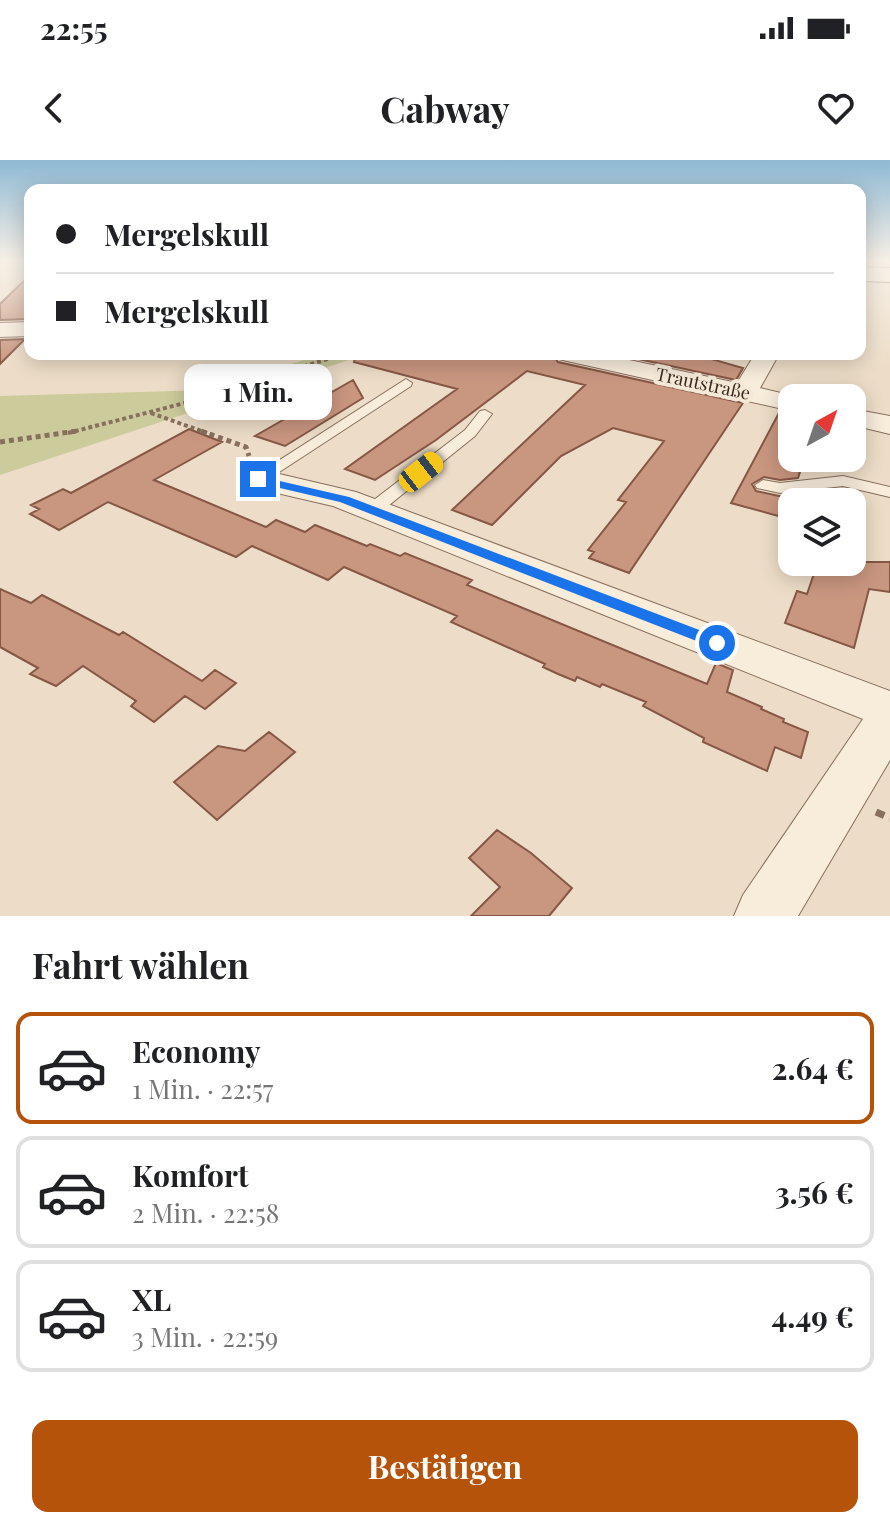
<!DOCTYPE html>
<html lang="de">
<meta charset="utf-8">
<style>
:root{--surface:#fff;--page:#f6f6f6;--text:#202124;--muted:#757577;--line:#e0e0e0;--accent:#b45309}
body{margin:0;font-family:"Playfair Display",serif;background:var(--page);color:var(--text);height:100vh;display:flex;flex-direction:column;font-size:30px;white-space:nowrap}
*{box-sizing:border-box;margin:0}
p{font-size:26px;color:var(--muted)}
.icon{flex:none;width:44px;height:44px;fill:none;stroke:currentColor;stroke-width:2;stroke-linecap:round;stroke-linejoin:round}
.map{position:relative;height:756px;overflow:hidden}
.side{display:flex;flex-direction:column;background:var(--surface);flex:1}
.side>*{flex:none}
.hud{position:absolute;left:24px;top:24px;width:842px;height:176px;border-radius:16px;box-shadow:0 4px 20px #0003;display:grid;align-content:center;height:176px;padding:0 32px;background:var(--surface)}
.needle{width:52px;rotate:40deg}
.buttons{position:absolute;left:778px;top:224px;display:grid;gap:16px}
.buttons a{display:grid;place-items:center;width:88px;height:88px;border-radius:16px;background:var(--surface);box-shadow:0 4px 20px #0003;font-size:40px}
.end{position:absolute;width:36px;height:36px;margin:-18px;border:10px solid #1a73e8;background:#fff;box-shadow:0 0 0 4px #fff}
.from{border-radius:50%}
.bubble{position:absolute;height:56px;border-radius:16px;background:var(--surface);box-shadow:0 4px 20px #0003;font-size:26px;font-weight:700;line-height:56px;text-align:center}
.car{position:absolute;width:24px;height:48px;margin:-24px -12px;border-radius:10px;box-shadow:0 0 6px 2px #0007;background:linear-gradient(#f5c518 24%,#345 0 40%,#f5c518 0 76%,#345 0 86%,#f5c518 0)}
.hud b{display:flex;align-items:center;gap:28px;height:76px;font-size:30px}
.hud b+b{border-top:2px solid var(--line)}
.hud i{width:20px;height:20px;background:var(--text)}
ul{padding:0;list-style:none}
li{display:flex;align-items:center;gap:24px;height:112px;margin:0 16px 12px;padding:0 16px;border:4px solid var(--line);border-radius:16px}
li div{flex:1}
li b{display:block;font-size:30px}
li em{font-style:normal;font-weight:700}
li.on{border-color:var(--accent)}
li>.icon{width:72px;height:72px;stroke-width:1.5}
h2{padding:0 32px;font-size:36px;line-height:96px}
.button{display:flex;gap:16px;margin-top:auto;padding:16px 32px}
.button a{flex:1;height:92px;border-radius:16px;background:var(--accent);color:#fff;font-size:32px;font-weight:700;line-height:92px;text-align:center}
.status{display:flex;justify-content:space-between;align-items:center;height:56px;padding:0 40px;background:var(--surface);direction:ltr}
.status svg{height:22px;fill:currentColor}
header{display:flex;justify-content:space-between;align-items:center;height:104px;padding:0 32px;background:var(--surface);font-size:36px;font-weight:700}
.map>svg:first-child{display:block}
</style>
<div class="status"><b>22:55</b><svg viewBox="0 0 49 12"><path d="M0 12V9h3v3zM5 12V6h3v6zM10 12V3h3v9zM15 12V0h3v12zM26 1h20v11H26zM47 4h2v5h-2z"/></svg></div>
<header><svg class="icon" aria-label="back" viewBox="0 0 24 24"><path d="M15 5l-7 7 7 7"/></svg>Cabway<svg class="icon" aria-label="heart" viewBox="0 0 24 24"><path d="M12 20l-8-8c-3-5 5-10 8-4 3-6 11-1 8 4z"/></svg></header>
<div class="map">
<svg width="890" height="756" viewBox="0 0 890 756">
<rect width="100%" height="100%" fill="#edddc8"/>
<path fill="#cbcb9c" d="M323 194H367L0 315V236L209 230Z"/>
<path fill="#c99680" stroke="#865745" stroke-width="2" d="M30 115V159L0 160V144Z
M25 179 0 204V180Z
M356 194H552L558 202 743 243 629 413 589 398 594 392 588 390 626 342 618 340 664 281 613 268 561 296 492 365 452 350 585 225 527 211 436 280 375 320 345 309 457 229 354 202Z
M615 194H694L743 208 736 220Z
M353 220 363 238 285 286 255 276Z
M780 251 792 254V309L800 312 798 318 780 320 764 317 752 324 756 331 779 336 791 335 782 357 731 343Z
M189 269 222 282 154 320 266 367 276 360 305 372 315 365 367 386 370 384 400 396 405 393 472 420 467 425 707 524 716 503 733 510 727 532 762 547 761 549 784 559 783 562 808 572 801 598 775 587 767 611 703 582 704 578 643 546 646 542 602 524 600 527 577 517 575 521 558 514 543 507 545 504 451 462 457 456 344 407 328 420 252 386 236 397 108 342 59 370 30 354 39 349 31 345 63 329 71 333Z
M818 402H890V432L869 429 854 488 785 463 797 431 807 434Z
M0 429 31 443 42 435 119 475 123 472 202 521 215 510 236 523 205 549 185 536 154 562 131 546 136 541 83 506 56 526 30 514 38 508 0 487Z
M269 572 295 592 217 660 174 622 218 586 245 591Z
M497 670 531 693 572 728 549 756H471L500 727 469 698Z"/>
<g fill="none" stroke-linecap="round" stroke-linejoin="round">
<g stroke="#886f5e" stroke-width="2">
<path id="service" d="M406 219 412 223 411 226 264 322 258 324 250 319Z
M485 250 492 254 475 276 378 354H366L363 350 366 346 465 270 480 251Z
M843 316 890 327V337L843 326 780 333 757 328 755 325 763 320 780 323Z"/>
</g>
<g stroke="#886f5e" stroke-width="2">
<path id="minor" d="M30 162V176L0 177V163Z
M555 194H601L737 223 755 194H779L760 228 802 238H792V251L567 201 559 199Z
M852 249 890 256V274L852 265Z
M258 309 356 332 890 531V600L798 756H734L743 735 863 559 333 346 247 326 242 319 247 312Z"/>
</g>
<g stroke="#6a5141" stroke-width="2">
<path id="secondary" d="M860 107 890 108V122L860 121Z"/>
</g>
<path stroke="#886f5e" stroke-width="4" stroke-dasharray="4 3" stroke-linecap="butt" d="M151 253 207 273
M68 273 181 244 344 194"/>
<path stroke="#886f5e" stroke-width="5" stroke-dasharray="5 4" stroke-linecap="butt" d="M201 271 246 287 249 296
M0 282 77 271"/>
<path stroke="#886f5e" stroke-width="7" stroke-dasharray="9 6" stroke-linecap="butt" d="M876 652 890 658"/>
<use href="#service" fill="#f8ecdb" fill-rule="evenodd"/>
<use href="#minor" fill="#f8ecdb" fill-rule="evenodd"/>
<use href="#secondary" fill="#f8ecdb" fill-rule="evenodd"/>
</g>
<linearGradient id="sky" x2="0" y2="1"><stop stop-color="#8fb9d4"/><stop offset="0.49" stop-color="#f7f0e6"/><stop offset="1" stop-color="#f7f0e6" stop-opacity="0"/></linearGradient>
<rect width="890" height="206" fill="url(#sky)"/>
<path fill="#1a73e8" d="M258 316 349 337 723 479 725 483 717 489 712 487 340 342 254 322 253 319Z"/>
<g text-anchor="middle" stroke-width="8" stroke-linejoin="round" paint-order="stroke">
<g font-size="18" fill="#392a21" stroke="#f4e9d7">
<text transform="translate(703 224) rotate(12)" y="6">Trautstraße</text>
</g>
</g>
</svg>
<div class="buttons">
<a><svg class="needle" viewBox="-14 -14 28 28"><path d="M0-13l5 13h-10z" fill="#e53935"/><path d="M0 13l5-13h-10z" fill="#757577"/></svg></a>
<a><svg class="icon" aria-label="layers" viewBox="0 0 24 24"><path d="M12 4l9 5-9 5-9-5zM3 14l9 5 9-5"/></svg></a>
</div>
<i class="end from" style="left:717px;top:483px"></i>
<i class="end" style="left:258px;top:319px"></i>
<div class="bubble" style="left:184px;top:204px;width:148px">1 Min.</div>
<i class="car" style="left:421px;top:312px;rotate:52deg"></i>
<div class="hud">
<b><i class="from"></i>Mergelskull</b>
<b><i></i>Mergelskull</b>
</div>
</div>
<section class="side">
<h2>Fahrt wählen</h2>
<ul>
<li class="on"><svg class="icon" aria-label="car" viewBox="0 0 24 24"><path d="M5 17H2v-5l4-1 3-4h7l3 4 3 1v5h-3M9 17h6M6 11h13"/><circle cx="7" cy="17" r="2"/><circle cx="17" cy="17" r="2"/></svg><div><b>Economy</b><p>1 Min. · 22:57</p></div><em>2.64 €</em></li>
<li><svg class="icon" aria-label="car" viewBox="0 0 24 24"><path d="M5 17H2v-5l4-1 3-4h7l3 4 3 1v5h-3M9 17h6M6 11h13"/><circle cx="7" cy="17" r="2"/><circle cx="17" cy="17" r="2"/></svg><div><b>Komfort</b><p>2 Min. · 22:58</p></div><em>3.56 €</em></li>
<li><svg class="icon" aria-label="car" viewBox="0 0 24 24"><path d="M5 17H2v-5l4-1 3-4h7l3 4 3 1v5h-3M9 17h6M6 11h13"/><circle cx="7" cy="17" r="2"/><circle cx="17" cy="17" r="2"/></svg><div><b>XL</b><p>3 Min. · 22:59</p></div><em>4.49 €</em></li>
</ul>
<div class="button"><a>Bestätigen</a></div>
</section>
